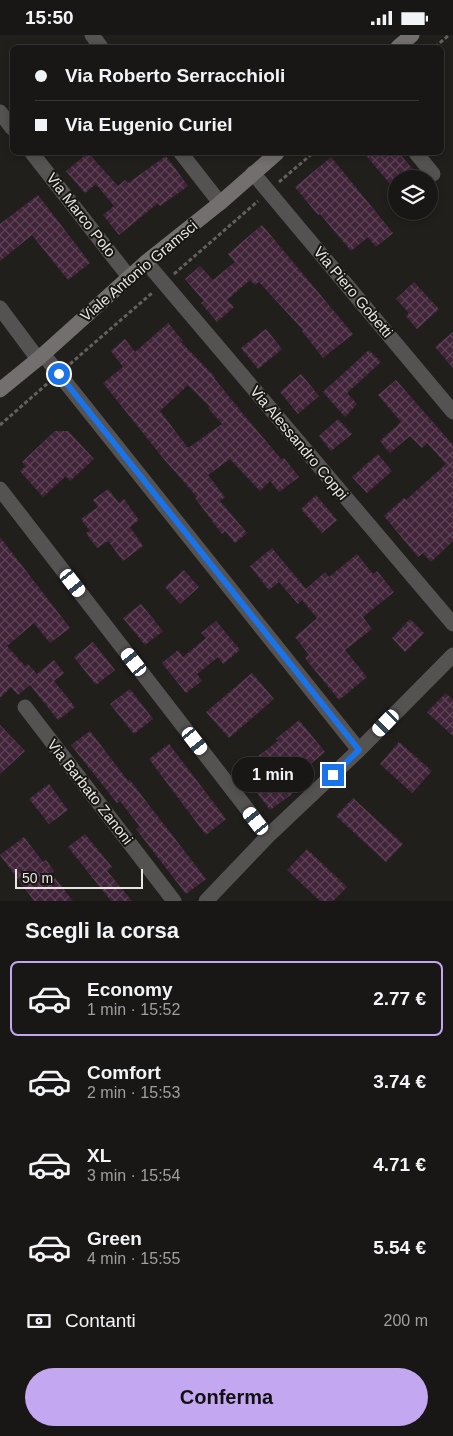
<!DOCTYPE html>
<html lang="it">
<meta charset="utf-8">
<style>
:root{--surface:#191715;--page:#22201e;--text:#f1f3f6;--muted:#9f9fa0;--line:#373634;--accent:#c4a7f1}
body{margin:0;font-family:Helvetica,sans-serif;background:var(--page);color:var(--text);height:100vh;display:flex;flex-direction:column;font-size:19px;white-space:nowrap}
*{box-sizing:border-box;margin:0}
p{font-size:16px;color:var(--muted)}
.icon{flex:none;width:28px;height:28px;fill:none;stroke:currentColor;stroke-width:2;stroke-linecap:round;stroke-linejoin:round}
.map{position:relative;height:866px;overflow:hidden}
.panel{display:flex;flex-direction:column;background:var(--surface);flex:1}
.panel>*{flex:none}
.guide{position:absolute;left:10px;top:10px;width:434px;height:110px;border-radius:8px;box-shadow:0 2px 8px #0003,0 0 0 1px var(--line);display:grid;align-content:center;height:110px;padding:0 25px;background:var(--surface)}
.fabs{position:absolute;left:388px;top:135px;display:grid;gap:10px}
.fabs a{display:grid;place-items:center;width:50px;height:50px;border-radius:50%;background:var(--surface);box-shadow:0 2px 8px #0003,0 0 0 1px var(--line);font-size:25px}
.scale{position:absolute;left:15px;bottom:12px;width:128px;box-sizing:border-box;padding-left:5px;border:2px solid #e7e6e3;border-top:0;font-size:14px;line-height:18px;white-space:nowrap;color:#e7e6e3;-webkit-text-stroke:4px #181613;paint-order:stroke}
.end{position:absolute;width:22px;height:22px;margin:-11px;border:6px solid #1a73e8;background:#fff;box-shadow:0 0 0 2px #fff}
.from{border-radius:50%}
.bubble{position:absolute;height:35px;border-radius:18px;background:var(--surface);box-shadow:0 2px 8px #0003,0 0 0 1px var(--line);font-size:16px;font-weight:700;line-height:35px;text-align:center}
.car{position:absolute;width:15px;height:30px;margin:-15px -8px;border-radius:6px;box-shadow:0 0 4px 1px #0007;background:linear-gradient(#fff 24%,#345 0 40%,#fff 0 76%,#345 0 86%,#fff 0)}
.guide b{display:flex;align-items:center;gap:18px;height:48px;font-size:19px}
.guide b+b{border-top:1px solid var(--line)}
.guide i{width:12px;height:12px;background:var(--text)}
ul{padding:0;list-style:none}
li{display:flex;align-items:center;gap:15px;height:75px;margin:0 10px 8px;padding:0 15px;border:2px solid transparent;border-radius:8px}
li div{flex:1}
li b{display:block;font-size:19px}
li em{font-style:normal;font-weight:700}
li.selected{border-color:var(--accent)}
li>.icon{width:45px;height:45px;stroke-width:1.5}
h2{padding:0 25px;font-size:22px;line-height:60px}
.pay{display:flex;align-items:center;gap:12px;height:55px;padding:0 25px;font-size:19px}
.pay p{margin-inline-start:auto}
.cta{display:flex;gap:10px;margin-top:auto;padding:10px 25px}
.cta a{flex:1;height:58px;border-radius:30px;background:var(--accent);color:#111;font-size:20px;font-weight:700;line-height:58px;text-align:center}
.status{display:flex;justify-content:space-between;align-items:center;height:35px;padding:0 25px;background:var(--surface);direction:ltr}
.status svg{height:14px;fill:currentColor}
.map>svg:first-child{display:block}
</style>
<div class="status"><b>15:50</b><svg viewBox="0 0 49 12"><path d="M0 12V9h3v3zM5 12V6h3v6zM10 12V3h3v9zM15 12V0h3v12zM26 1h20v11H26zM47 4h2v5h-2z"/></svg></div>
<div class="map">
<svg width="453" height="866" viewBox="0 0 453 866">
<defs>
<pattern id="building-cross-hatch" width="8" height="8" patternUnits="userSpaceOnUse" patternTransform="scale(1.25)"><rect width="8" height="8" fill="#42243a"/><path d="M0 0l8 8M0 8l8-8" fill="none" stroke="#5d4456"/></pattern>
</defs>
<rect width="100%" height="100%" fill="#211f1c"/>
<path fill="url(#building-cross-hatch)" fill-rule="evenodd" d="M88 118 118 151 125 145 128 148 166 121 188 151 160 171 158 168 119 200 103 180 114 171 96 149 85 158 66 136Z
M364 118H399L421 144H396V156Z
M331 122 393 198 376 212 368 202 351 216 320 179 318 180 295 152Z
M38 160 90 228 68 245 32 200 0 226V189Z
M262 190 353 299 323 323 302 296 303 295 259 247 255 250 250 245 227 265 234 272 217 287 201 268 204 266 185 244 200 231 213 245 235 227 228 219Z
M414 247 439 274 417 294 406 281 409 278 396 264Z
M168 288 183 306 181 307 215 342 214 343 243 379 282 425 284 423 299 442 279 457 270 446 260 456 230 424 208 440 225 462 220 466 247 498 235 508 225 496 222 499 195 463 197 462 163 423 103 348 123 332 111 316 125 304 135 317ZM188 350 210 372 208 373 222 389 188 413 160 376Z
M266 294 282 314 258 334 241 313Z
M453 297V333L435 312Z
M369 315 381 327 347 358 357 369 345 382 323 357Z
M301 339 319 361 298 379 280 357Z
M396 345 453 410V506L431 527 423 518 418 522 384 481 404 463 406 465 446 429 427 408 422 413 410 401 390 418 380 406 401 387 378 360Z
M338 384 352 399 331 416 319 401Z
M55 396H68L94 424 70 446 66 441 43 462 20 436 26 431 22 427Z
M378 419 392 436 367 458 352 442Z
M108 454 119 468 124 464 139 485 130 492 143 511 123 526 108 506 97 513 86 498 90 496 81 484 98 472 93 465Z
M316 460 337 485 322 498 301 474Z
M0 502 70 593 50 608 34 588 7 611 25 631 28 629 37 639 54 625 64 638 54 646 75 672 58 685 30 650 18 660 11 652 0 663Z
M272 513 306 554 325 537 329 542 357 519 373 539 377 536 394 557 363 582 372 594 345 615 367 642 339 665 305 623 309 620 295 602 317 583 302 565 298 569 279 547 269 555 250 531Z
M184 535 199 552 180 569 165 552Z
M141 569 163 596 145 610 123 583Z
M410 584 424 598 405 617 392 603Z
M216 586 240 615 223 629 218 622 197 639 202 646 186 658 162 628 178 615 183 622 206 603 201 598Z
M93 607 115 635 96 650 74 622Z
M252 638 274 664 229 703 206 677Z
M130 654 153 684 134 699 110 669Z
M446 658 453 665V701L427 677Z
M299 685 325 717 285 750 292 759 270 775 240 735 278 706 276 704Z
M0 690 25 716 0 739Z
M90 696 128 746 130 745 142 761 206 844 186 859 136 794 140 792 120 766 117 768 71 710Z
M399 707 432 736 412 758 380 729Z
M169 709 226 784 206 800 149 724Z
M49 749 68 775 49 789 29 764Z
M353 763 403 809 386 827 336 781Z
M85 799 112 832 107 836 132 866H111L68 812Z
M24 802 43 827 46 825 54 836 51 838 73 866H34L0 820Z
M307 814 347 852 333 866H320L287 835Z"/>
<g fill="none" stroke-linecap="round" stroke-linejoin="round">
<path stroke="#63615e" stroke-width="3" stroke-dasharray="4 2.5" stroke-linecap="butt" d="M435 12 449 0
M279 147 313 118
M174 239 258 166
M70 329 152 258
M0 390 48 348"/>
<path stroke="#555352" stroke-width="15" d="M92 0 101 12
M0 77 12 93
M32 118 129 242
M181 118 220 168
M416 118 433 139
M253 138 453 377
M146 227 453 589
M0 273 38 324
M43 319 359 715
M0 454 268 801
M25 672 174 866
M206 866 268 801 359 715 453 620"/>
<path stroke="#736f6e" stroke-width="15" d="M398 12 412 0
M0 355 38 324 146 227 220 168 277 118"/>
</g>
<g fill="none" stroke-linecap="round" stroke-linejoin="round">
<path stroke="#1a73e8" stroke-width="6" d="M59 339 359 715 333 740"/>
</g>
<g text-anchor="middle" stroke-width="4" stroke-linejoin="round" paint-order="stroke">
<g font-size="15" fill="#e7e6e3" stroke="#181613">
<text transform="translate(81 180) rotate(52)" y="5">Via Marco Polo</text>
<text transform="translate(139 236) rotate(-40)" y="5">Viale Antonio Gramsci</text>
<text transform="translate(353 257) rotate(50)" y="5">Via Piero Gobetti</text>
<text transform="translate(299 408) rotate(50)" y="5">Via Alessandro Coppi</text>
<text transform="translate(90 757) rotate(52)" y="5">Via Barbato Zanoni</text>
</g>
</g>
</svg>
<div class="fabs">
<a><svg class="icon" aria-label="layers" viewBox="0 0 24 24"><path d="M12 4l9 5-9 5-9-5zM3 14l9 5 9-5"/></svg></a>
</div>
<div class="scale">50 m</div>
<i class="end from" style="left:59px;top:339px"></i>
<i class="end" style="left:333px;top:740px"></i>
<div class="bubble" style="left:232px;top:722px;width:82px">1 min</div>
<i class="car" style="left:73px;top:548px;rotate:142deg"></i>
<i class="car" style="left:134px;top:627px;rotate:322deg"></i>
<i class="car" style="left:386px;top:688px;rotate:224deg"></i>
<i class="car" style="left:195px;top:706px;rotate:142deg"></i>
<i class="car" style="left:256px;top:786px;rotate:322deg"></i>
<div class="guide">
<b><i class="from"></i>Via Roberto Serracchioli</b>
<b><i></i>Via Eugenio Curiel</b>
</div>
</div>
<section class="panel">
<h2>Scegli la corsa</h2>
<ul>
<li class="selected"><svg class="icon" aria-label="car" viewBox="0 0 24 24"><path d="M5 17H2v-5l4-1 3-4h7l3 4 3 1v5h-3M9 17h6M6 11h13"/><circle cx="7" cy="17" r="2"/><circle cx="17" cy="17" r="2"/></svg><div><b>Economy</b><p>1 min · 15:52</p></div><em>2.77 €</em></li>
<li><svg class="icon" aria-label="car" viewBox="0 0 24 24"><path d="M5 17H2v-5l4-1 3-4h7l3 4 3 1v5h-3M9 17h6M6 11h13"/><circle cx="7" cy="17" r="2"/><circle cx="17" cy="17" r="2"/></svg><div><b>Comfort</b><p>2 min · 15:53</p></div><em>3.74 €</em></li>
<li><svg class="icon" aria-label="car" viewBox="0 0 24 24"><path d="M5 17H2v-5l4-1 3-4h7l3 4 3 1v5h-3M9 17h6M6 11h13"/><circle cx="7" cy="17" r="2"/><circle cx="17" cy="17" r="2"/></svg><div><b>XL</b><p>3 min · 15:54</p></div><em>4.71 €</em></li>
<li><svg class="icon" aria-label="car" viewBox="0 0 24 24"><path d="M5 17H2v-5l4-1 3-4h7l3 4 3 1v5h-3M9 17h6M6 11h13"/><circle cx="7" cy="17" r="2"/><circle cx="17" cy="17" r="2"/></svg><div><b>Green</b><p>4 min · 15:55</p></div><em>5.54 €</em></li>
</ul>
<div class="pay"><svg class="icon" aria-label="cash" viewBox="0 0 24 24"><path d="M3 7h18v10H3z"/><circle cx="12" cy="12" r="2"/></svg>Contanti<p>200 m</p></div>
<div class="cta"><a>Conferma</a></div>
</section>
